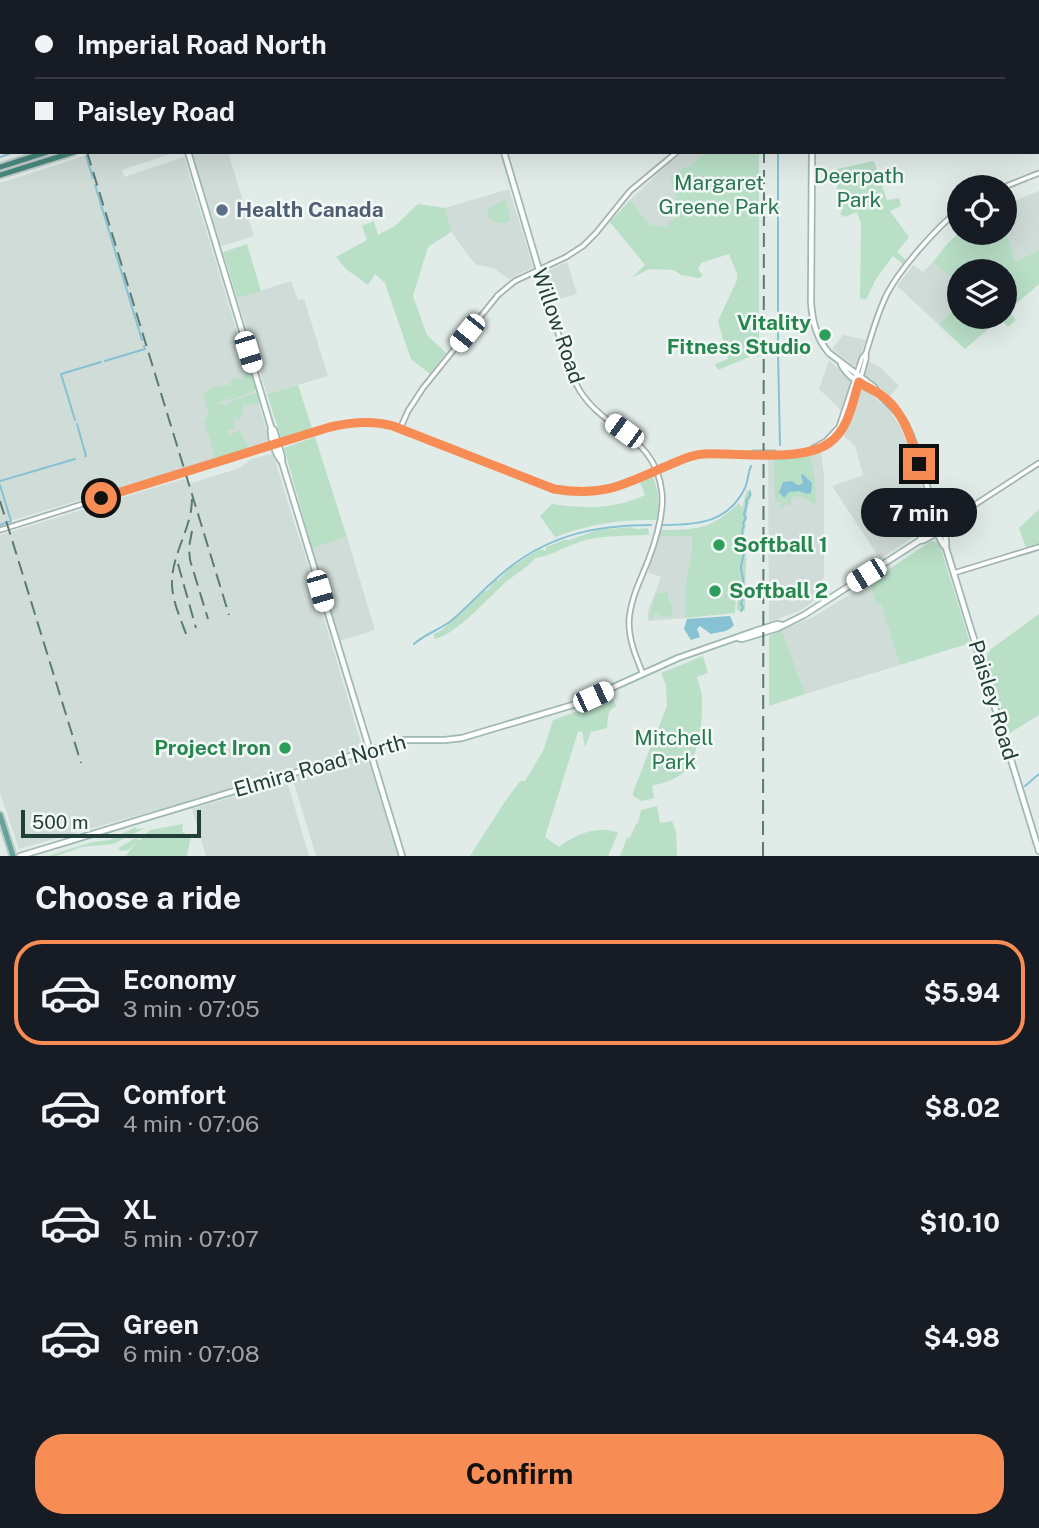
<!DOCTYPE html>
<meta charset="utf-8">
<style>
:root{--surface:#171b24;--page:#242831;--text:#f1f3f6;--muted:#9ea1a6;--line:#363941;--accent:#f78c55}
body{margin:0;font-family:"Public Sans",sans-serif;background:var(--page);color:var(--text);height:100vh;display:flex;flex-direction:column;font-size:26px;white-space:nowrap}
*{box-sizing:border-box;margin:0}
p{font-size:23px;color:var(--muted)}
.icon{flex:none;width:38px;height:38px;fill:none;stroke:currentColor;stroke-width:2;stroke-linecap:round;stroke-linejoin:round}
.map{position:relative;height:856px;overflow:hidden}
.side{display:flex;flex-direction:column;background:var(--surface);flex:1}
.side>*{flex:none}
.hud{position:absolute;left:0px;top:0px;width:1040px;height:154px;box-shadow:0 7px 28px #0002;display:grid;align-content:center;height:154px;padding:0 35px;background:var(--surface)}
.buttons{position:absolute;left:947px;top:175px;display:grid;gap:14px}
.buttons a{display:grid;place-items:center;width:70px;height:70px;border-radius:50%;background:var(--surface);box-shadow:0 7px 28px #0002;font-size:35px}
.scale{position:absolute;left:21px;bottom:18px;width:180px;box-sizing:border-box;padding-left:7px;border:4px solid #213e39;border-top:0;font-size:19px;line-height:24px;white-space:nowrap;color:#213e39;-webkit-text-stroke:5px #f2f9f6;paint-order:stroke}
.end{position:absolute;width:32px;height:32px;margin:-16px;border:9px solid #f78c55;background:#111;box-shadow:0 0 0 4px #111}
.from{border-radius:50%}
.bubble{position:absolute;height:49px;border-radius:24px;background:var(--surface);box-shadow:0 7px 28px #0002;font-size:23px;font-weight:700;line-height:49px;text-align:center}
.car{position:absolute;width:21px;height:42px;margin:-21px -10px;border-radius:9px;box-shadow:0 0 5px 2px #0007;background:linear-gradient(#fff 24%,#345 0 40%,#fff 0 76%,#345 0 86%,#fff 0)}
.hud b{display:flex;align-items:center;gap:24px;height:66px;font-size:26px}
.hud b+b{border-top:2px solid var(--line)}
.hud i{width:18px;height:18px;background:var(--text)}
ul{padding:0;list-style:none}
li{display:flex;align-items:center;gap:21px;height:105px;margin:0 14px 10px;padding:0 21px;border:4px solid transparent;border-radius:28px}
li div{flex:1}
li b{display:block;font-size:26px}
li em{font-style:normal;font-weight:700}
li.on{border-color:var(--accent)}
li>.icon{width:63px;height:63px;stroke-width:1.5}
h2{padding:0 35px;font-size:32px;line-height:84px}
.action{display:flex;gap:14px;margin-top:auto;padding:14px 35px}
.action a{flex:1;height:80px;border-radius:28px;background:var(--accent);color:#111;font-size:28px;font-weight:700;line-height:80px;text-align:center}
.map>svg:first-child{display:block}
</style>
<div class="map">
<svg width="1039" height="856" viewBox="0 0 1039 856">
<rect width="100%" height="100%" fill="#e1ece9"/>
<path fill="#d0dcd8" d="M0 0H134V2H2V87L0 88Z
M96 152H176L122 170 124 177 184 157 270 441 223 457 0 524V183Z
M194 152H228L254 236 222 246 219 244 197 174 192 153Z
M684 152H705L689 167 688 166 679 170 681 212 664 227 649 224 630 200 667 165Z
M509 189 533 267 509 279 493 268 475 264 451 232 445 208Z
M1039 191V250L1015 261 1005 229 1004 205Z
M567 262 577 294 554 301 545 272Z
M933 262 959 284V303L939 325 897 286 913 265 923 272Z
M291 281 298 300 304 299 328 376 267 394 237 298Z
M843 335 866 340 857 365 854 366 832 349Z
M829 360 851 380 843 412 819 389Z
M868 361 880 367 899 386 890 396 866 377 864 372Z
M864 388 888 409 900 426 907 442 932 519 928 527 880 559 832 486 863 475 855 446 842 434 850 418 858 390Z
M821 451 824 474V575L820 594 810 604 797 612 769 622 768 459 802 457Z
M271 454 274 456 295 526 304 551 362 747 171 806 19 849 0 793V535L183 479 191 483 240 468 251 459Z
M660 536H692V551L685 586V618L648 621V611L661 577 648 572Z
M347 537 375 630 339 641 310 548Z
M869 583 876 603H881L900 665 805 694 782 630 813 617Z
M365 756 368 759 398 856H316L293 780 294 777Z
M287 781 309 856H206L192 809Z"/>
<path fill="#b9dfc7" d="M705 152H759V353L758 357 754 355 718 370 715 364 728 359 718 321 737 280V274L729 254 701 263 698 269 703 276 699 278 681 275 674 270 650 269 631 278 645 265 610 222 630 200 649 224 664 227 681 212 670 179 679 170 688 166 689 167Z
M874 161 887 200 899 198 901 206 890 211 909 237 897 252 906 260 903 264 893 256 876 279 866 300 860 298 861 224 857 212 845 217 840 214 843 208 837 191V169Z
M505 200 507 203 510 220 504 223 493 222 489 218 487 209Z
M418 204 445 208 451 232 428 247 413 296 427 335 446 353 430 374 411 359 385 283 375 274 368 285 346 269 336 257 367 240 362 226 374 221 378 235 395 226Z
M1005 229 1015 261 1039 250V284L1008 311 1016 320 1008 327 1000 319 965 349 939 325 959 303V317H1004V271H959V284L933 262 948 243 959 233H1004Z
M247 244 261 291 237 298 223 252Z
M250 367 256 390 230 400 226 398 224 401H220L218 402 220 404 226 405 229 402 258 392 261 402 248 406 245 404 243 405 241 419 239 420 236 417 234 420 235 428 227 431 230 437 234 432 240 431 248 448 218 458 215 456 204 421 209 413 203 393 213 387 229 385 234 377 241 380Z
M298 385 312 428 281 438 267 394Z
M315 437 347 537 312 548 284 448Z
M808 456 811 458 815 481 816 503 813 504C807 500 799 493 792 498L790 506 784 504 783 508 780 507V504L784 503 775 501 774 459Z
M653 477C659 492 660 505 657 520 621 519 589 524 555 537L540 516 552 504C583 509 617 509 645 495L640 483Z
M750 488 752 495 748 505 744 535 746 557 745 611 737 610V584L735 613 685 618V586L692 551V536H660L661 530C696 530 712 529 739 503L742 508 746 493Z
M1039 509V544L1026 548 1019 528Z
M632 527 636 529 648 528 649 535C626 536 604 535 582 541 570 545 544 558 535 558 528 568 515 574 506 582 489 597 455 636 434 639V634L442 630 483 592 488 590 495 580H498C504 576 505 571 510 568 520 562 530 555 540 549L546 551V547L564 540H569L598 530Z
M931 541 937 542 941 549 970 643 900 665 881 604 876 603 869 583Z
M668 592V599L672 604V617L660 616 655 612 653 614V619L649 617 656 594Z
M1039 614V715L1010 733 1007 731 987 664V655L991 649Z
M782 630 805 694 769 706V636Z
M703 656 708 673 697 677C699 684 702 692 702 699 703 720 699 758 683 773 674 780 663 783 652 786L654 798 642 801 633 796V792L667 706 666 685 661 673Z
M612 696 616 706C607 710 608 719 607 728L591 732 585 747 582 731 578 732 545 837 559 847C574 835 599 824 618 833L608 856H470L504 803 520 781H525L543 751 553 720 584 709Z
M657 806 660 823 672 821 676 832 677 856H620L627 838 630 837 636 824 638 823 641 810Z
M183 824 182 832 191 836 187 856H125L137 842 128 850 121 851 118 848 136 838 139 841 150 830Z
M135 827 137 829 145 828 113 844 82 847 56 856H48L92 842 110 840Z"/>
<path fill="#87c1d4" d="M802 474 804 475 812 483 811 493 807 494 799 491 789 492 784 498 779 492 783 482 792 481 797 485H800L803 482 801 476Z
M730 616 734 625C729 632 719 632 711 634L700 626 697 629 700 637 691 640 684 629 687 619Z"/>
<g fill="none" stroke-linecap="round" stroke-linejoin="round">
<path stroke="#87c1d4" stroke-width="2" d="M778 152V352L780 445
M86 156 93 178
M0 157 14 152
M95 185 142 340
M105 361 145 349 144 346
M75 420 61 374 101 362
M77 424 86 456H85
M0 481 75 459
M0 485 11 521 9 522
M0 525 5 523
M663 525C697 525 728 523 745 488 748 481 748 473 751 466
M741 611 743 607 741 604 742 600 741 596 743 593 742 590C746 579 741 577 741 567 742 561 744 555 744 549 738 542 744 536 742 530L744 526 743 523 746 518 744 515 747 503 746 501 750 495V492
M414 644C425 634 439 630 451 621 471 604 489 583 510 567 553 534 598 525 651 525
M1025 786 1039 774"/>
<g stroke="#a4b4b1" stroke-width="7">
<path id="tertiary" d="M674 0V2
M1004 187 1039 173
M539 270C546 294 553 318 561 342 566 359 571 376 580 391 606 432 656 435 662 493 664 515 656 540 648 561 640 581 630 600 629 622 629 641 636 657 643 674
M400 429 408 411 423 388 498 295 515 281 566 257 583 246 596 233 630 191 677 152
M813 448 826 441 839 427 862 358 866 353C872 333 878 311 888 292 901 268 937 227 959 210
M754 453H774
M941 524 959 515
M0 530 312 432C340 424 365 418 393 426L541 484C598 505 636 479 687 458 703 453 719 454 735 454 773 454 827 463 847 421 855 402 860 379 866 359V353
M938 532 957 520 959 515 1039 463
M954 573 1039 547"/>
</g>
<g stroke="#9fb9b2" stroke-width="8">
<path id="secondary" d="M140 0 141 2
M781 0 782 2
M786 0 787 2
M289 2 295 0
M456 2V0
M0 92 2 91
M188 152 260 390 271 427 274 430 282 457V462L402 856
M504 152 539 270
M812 152 811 302C812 321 816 338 829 353L874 387C882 400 896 408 904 421 917 444 925 481 933 507 932 520 938 539 946 548
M841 364C846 376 865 388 877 392
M271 428C270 438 275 454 282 462
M933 508C941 517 947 536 946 548L1039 851
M920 540 922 536 937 527
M738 638 742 639 778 628 804 615 919 541 924 540 938 532
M406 740H445L462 738 576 704 678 658 755 631 777 624 782 625
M20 856 403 740"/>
</g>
<g stroke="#c1c9c8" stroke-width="9">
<path id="primary" d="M0 815 13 856"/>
</g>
<g stroke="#c1c9c8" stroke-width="9">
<path id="trunk" d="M461 0 462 2
M516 2 522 0
M546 2 551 0
M0 167 47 152
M0 175 74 152"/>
</g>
<use href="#tertiary" stroke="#fff" stroke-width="3.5"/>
<use href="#secondary" stroke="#fff" stroke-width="4.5"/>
<use href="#primary" stroke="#64a499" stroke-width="5"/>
<use href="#trunk" stroke="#48887e" stroke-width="5"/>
<path stroke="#5b7a74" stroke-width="2" stroke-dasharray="14 7" stroke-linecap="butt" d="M42 0 43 2
M765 2V0
M87 152 229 615
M0 501 81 763
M192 531 189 547 190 560 208 619
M178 564 196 628
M186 634C180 617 171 598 172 580 173 552 192 527 192 499
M763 856 764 152"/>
</g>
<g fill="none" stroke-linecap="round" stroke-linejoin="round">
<path stroke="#f78c55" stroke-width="9" d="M101 498 330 427C351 422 372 420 393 426L554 489C600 497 622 486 662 468 675 463 688 455 703 454 737 452 801 463 829 443 849 429 852 403 859 382 865 386 871 389 878 393 903 408 911 438 919 464"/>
</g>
<circle fill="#5c6f8a" stroke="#f2f9f6" stroke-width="2.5" cx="222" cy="210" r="7"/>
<g fill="#2e9e5b" stroke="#f2f9f6" stroke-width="2.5">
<circle cx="825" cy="335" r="7"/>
<circle cx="719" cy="545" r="7"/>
<circle cx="715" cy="591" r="7"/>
<circle cx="285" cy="748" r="7"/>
</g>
<g text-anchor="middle" stroke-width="5" stroke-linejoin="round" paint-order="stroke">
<g font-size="21" fill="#29774e" stroke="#f2f9f6">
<text x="859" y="183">Deerpath<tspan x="859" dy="24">Park</tspan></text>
<text x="719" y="190">Margaret<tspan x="719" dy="24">Greene Park</tspan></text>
<text x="674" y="745">Mitchell<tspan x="674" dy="24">Park</tspan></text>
</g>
<g font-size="21" font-weight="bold" fill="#4e5e75" stroke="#f2f9f6" text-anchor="start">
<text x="236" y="217">Health Canada</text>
</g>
<g font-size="21" font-weight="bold" fill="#27864d" stroke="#f2f9f6" text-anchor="end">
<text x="811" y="330">Vitality<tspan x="811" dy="24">Fitness Studio</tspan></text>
<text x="733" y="552" text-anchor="start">Softball 1</text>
<text x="729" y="598" text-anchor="start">Softball 2</text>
<text x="271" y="755">Project Iron</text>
</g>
<g font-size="21" fill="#213e39" stroke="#f2f9f6">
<text transform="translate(558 326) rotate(71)" y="7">Willow Road</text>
<text transform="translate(993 700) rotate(73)" y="7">Paisley Road</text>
<text transform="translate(320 766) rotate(-16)" y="7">Elmira Road North</text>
</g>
</g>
</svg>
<div class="buttons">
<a><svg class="icon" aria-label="locate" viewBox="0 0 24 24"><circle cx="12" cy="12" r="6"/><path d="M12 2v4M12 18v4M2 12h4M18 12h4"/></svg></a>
<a><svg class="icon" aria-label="layers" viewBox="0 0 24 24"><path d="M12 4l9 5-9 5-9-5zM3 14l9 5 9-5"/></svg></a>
</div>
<div class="scale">500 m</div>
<i class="end from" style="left:101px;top:498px"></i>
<i class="end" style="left:919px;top:464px"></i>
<div class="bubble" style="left:861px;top:488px;width:116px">7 min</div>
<i class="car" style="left:467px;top:333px;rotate:219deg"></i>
<i class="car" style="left:248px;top:352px;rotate:163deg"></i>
<i class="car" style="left:624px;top:431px;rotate:306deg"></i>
<i class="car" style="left:866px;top:575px;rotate:238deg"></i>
<i class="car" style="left:320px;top:591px;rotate:164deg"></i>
<i class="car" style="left:593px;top:697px;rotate:65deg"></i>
<div class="hud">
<b><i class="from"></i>Imperial Road North</b>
<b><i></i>Paisley Road</b>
</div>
</div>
<section class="side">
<h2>Choose a ride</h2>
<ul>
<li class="on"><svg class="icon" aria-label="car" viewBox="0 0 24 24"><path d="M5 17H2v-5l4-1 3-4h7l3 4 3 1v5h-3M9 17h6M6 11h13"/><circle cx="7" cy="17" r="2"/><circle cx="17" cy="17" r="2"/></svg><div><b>Economy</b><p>3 min · 07:05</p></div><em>$5.94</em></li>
<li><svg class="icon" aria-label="car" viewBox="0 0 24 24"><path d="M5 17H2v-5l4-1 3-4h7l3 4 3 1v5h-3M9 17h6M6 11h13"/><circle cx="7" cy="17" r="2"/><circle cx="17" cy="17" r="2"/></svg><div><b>Comfort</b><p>4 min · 07:06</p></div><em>$8.02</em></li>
<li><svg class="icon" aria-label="car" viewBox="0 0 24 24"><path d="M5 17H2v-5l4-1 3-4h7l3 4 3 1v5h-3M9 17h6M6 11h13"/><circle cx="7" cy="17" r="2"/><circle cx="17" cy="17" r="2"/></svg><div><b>XL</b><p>5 min · 07:07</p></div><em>$10.10</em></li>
<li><svg class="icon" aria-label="car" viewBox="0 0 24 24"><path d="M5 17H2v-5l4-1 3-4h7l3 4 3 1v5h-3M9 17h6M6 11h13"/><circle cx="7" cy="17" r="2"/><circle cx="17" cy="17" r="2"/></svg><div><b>Green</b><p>6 min · 07:08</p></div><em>$4.98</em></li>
</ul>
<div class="action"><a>Confirm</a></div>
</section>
